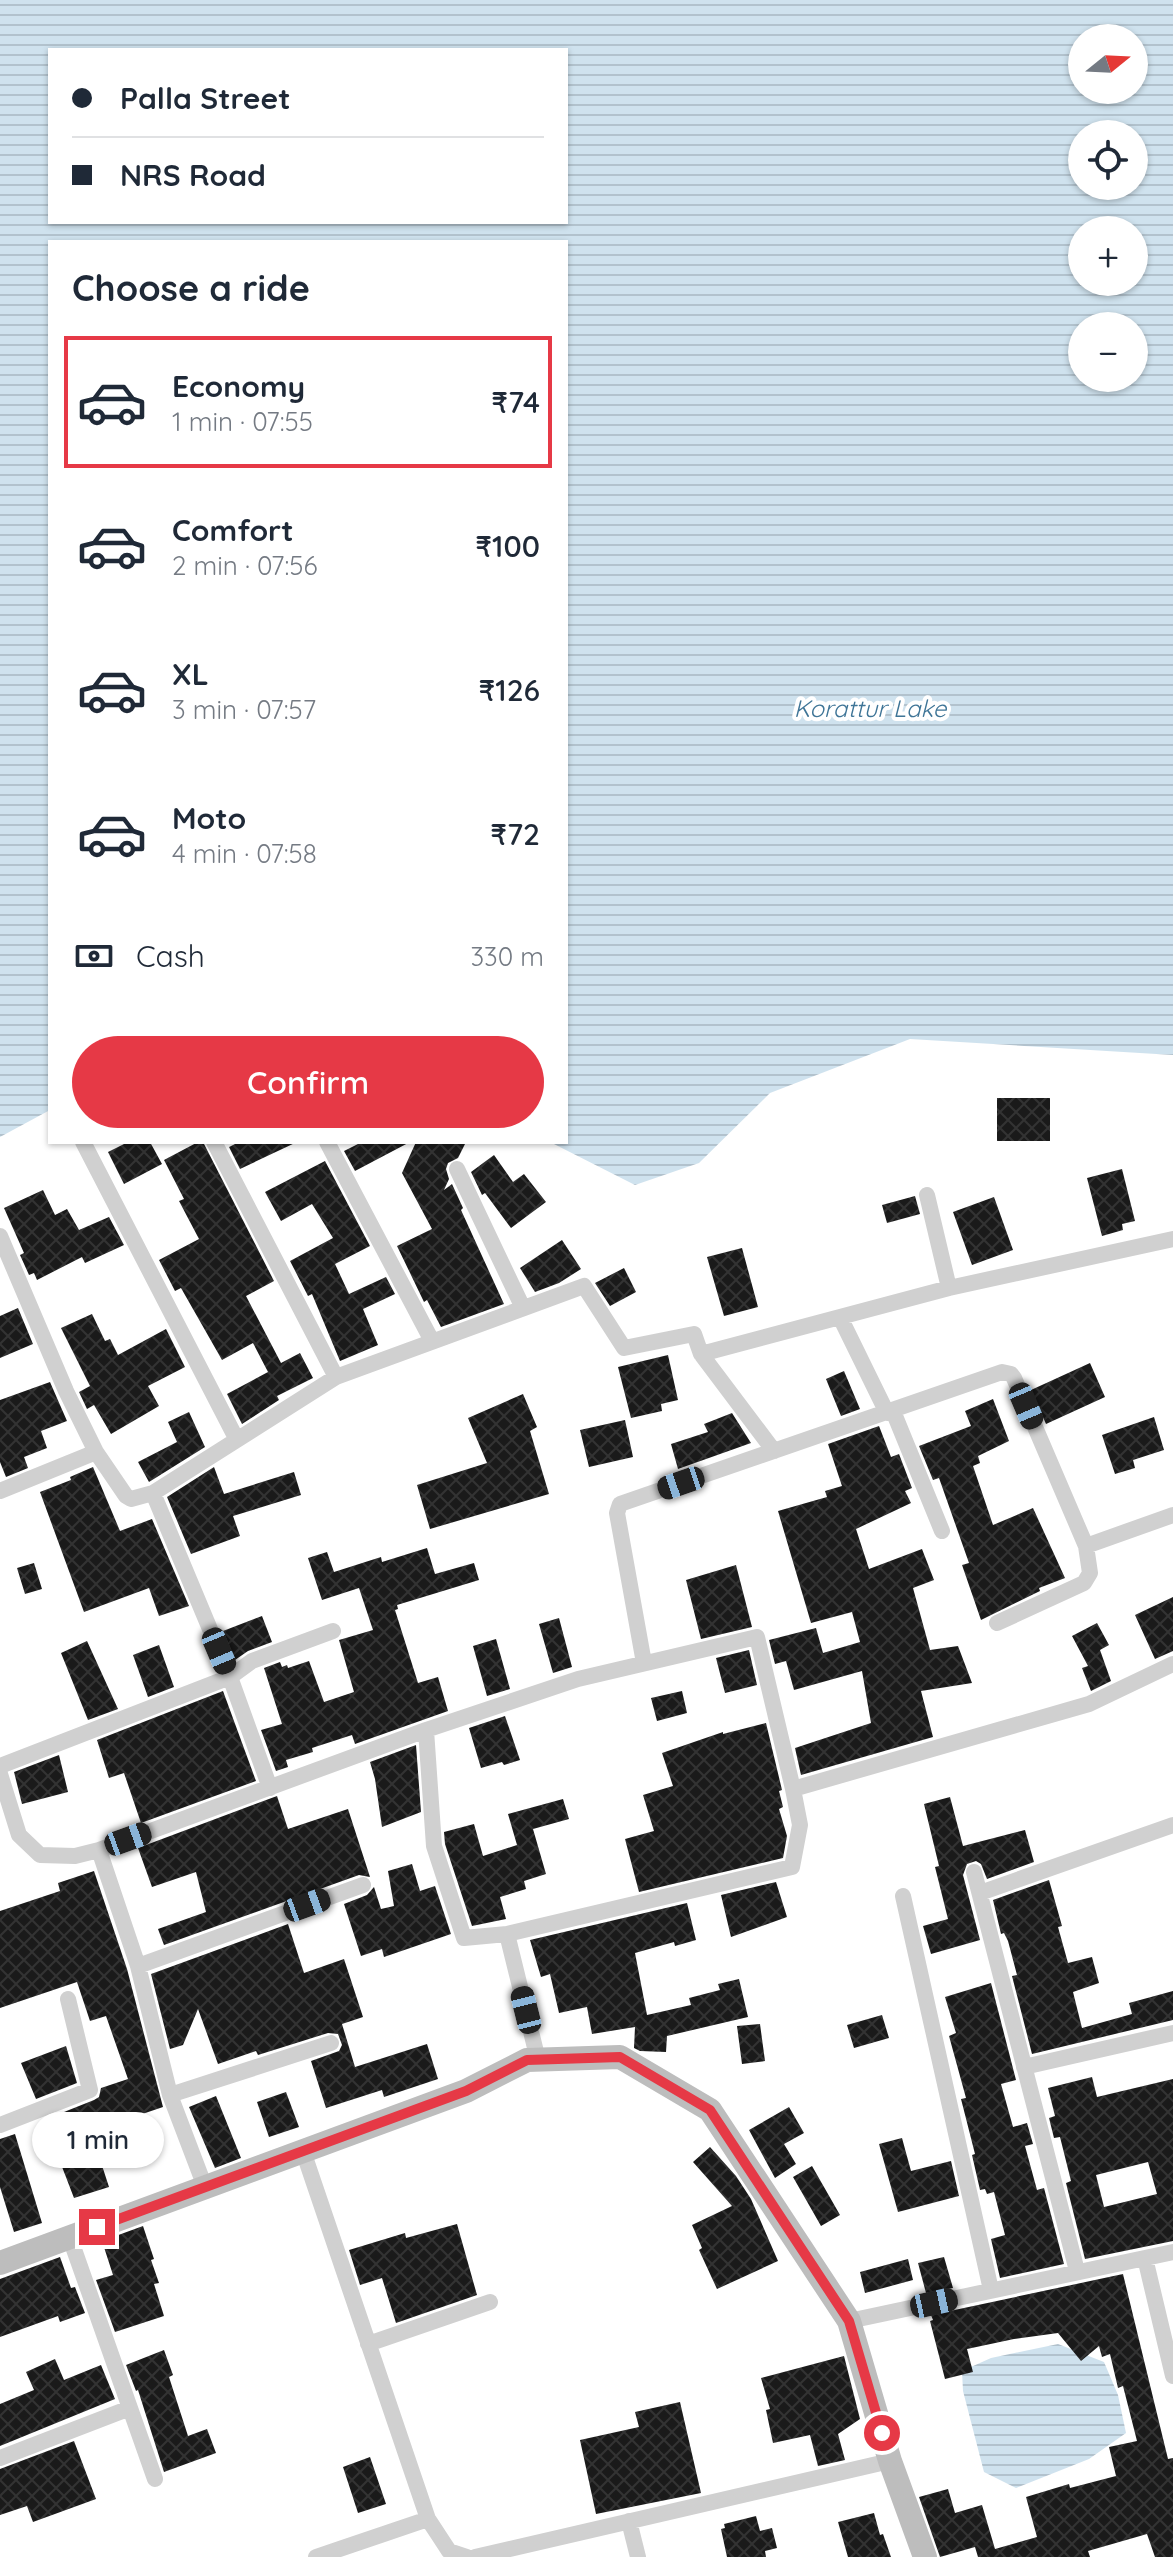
<!DOCTYPE html>
<meta charset="utf-8">
<style>
:root{--surface:#fff;--page:#f6f6f7;--text:#1f2937;--muted:#747a83;--line:#e0e1e3;--accent:#e63946}
body{margin:0;font-family:Quicksand,sans-serif;background:var(--page);color:var(--text);height:100vh;display:flex;flex-direction:column;font-size:30px;white-space:nowrap}
*{box-sizing:border-box;margin:0}
p{font-size:26px;color:var(--muted)}
.icon{flex:none;width:44px;height:44px;fill:none;stroke:currentColor;stroke-width:2;stroke-linecap:round;stroke-linejoin:round}
.map{position:relative;flex:1;overflow:hidden}
.side{position:absolute;left:48px;top:240px;width:520px;height:904px;display:flex;flex-direction:column;background:var(--surface);border-radius:0px;box-shadow:0 2px 6px #0004}
.side>*{flex:none}
.banner{position:absolute;left:48px;top:48px;width:520px;height:176px;border-radius:0px;box-shadow:0 2px 6px #0004;display:grid;align-content:center;height:176px;padding:0 24px;background:var(--surface)}
.needle{width:52px;rotate:72deg}
.fabs{position:absolute;left:1068px;top:24px;display:grid;gap:16px}
.fabs a{display:grid;place-items:center;width:80px;height:80px;border-radius:50%;background:var(--surface);box-shadow:0 2px 6px #0004;font-size:40px}
.end{position:absolute;width:36px;height:36px;margin:-18px;border:10px solid #e63946;background:#fff;box-shadow:0 0 0 4px #fff}
.from{border-radius:50%}
.bubble{position:absolute;height:56px;border-radius:28px;background:var(--surface);box-shadow:0 2px 6px #0004;font-size:26px;font-weight:600;line-height:56px;text-align:center}
.car{position:absolute;width:24px;height:48px;margin:-24px -12px;border-radius:10px;box-shadow:0 0 6px 2px #0007;background:linear-gradient(#222 24%,#8ab4d8 0 40%,#222 0 76%,#8ab4d8 0 86%,#222 0)}
.banner b{display:flex;align-items:center;gap:28px;height:76px;font-size:30px}
.banner b+b{border-top:2px solid var(--line)}
.banner i{width:20px;height:20px;background:var(--text)}
ul{padding:0;list-style:none}
li{display:flex;align-items:center;gap:24px;height:132px;margin:0 16px 12px;padding:0 8px;border:4px solid transparent;border-radius:0px}
li div{flex:1}
li b{display:block;font-size:30px}
li em{font-style:normal;font-weight:600}
li.on{border-color:var(--accent)}
li>.icon{width:72px;height:72px;stroke-width:1.5}
h2{padding:0 24px;font-size:36px;line-height:96px}
.pay{display:flex;align-items:center;gap:20px;height:88px;padding:0 24px;font-size:30px}
.pay p{margin-inline-start:auto}
.cta{display:flex;gap:16px;margin-top:auto;padding:16px 24px}
.cta a{flex:1;height:92px;border-radius:48px;background:var(--accent);color:#fff;font-size:32px;font-weight:600;line-height:92px;text-align:center}
.map>svg:first-child{display:block}
</style>
<div class="map">
<svg width="1173" height="2557" viewBox="0 0 1173 2557">
<defs>
<pattern id="water-rules" width="6" height="5" patternUnits="userSpaceOnUse" patternTransform="scale(2)"><rect width="6" height="5" fill="#cfe2ee"/><path d="M0 2.5h6" fill="none" stroke="#b2c2cd"/></pattern>
<pattern id="building-cross-hatch" width="8" height="8" patternUnits="userSpaceOnUse" patternTransform="scale(2)"><rect width="8" height="8" fill="#1a1a1a"/><path d="M0 0l8 8M0 8l8-8" fill="none" stroke="#333"/></pattern>
</defs>
<rect width="100%" height="100%" fill="#fff"/>
<path fill="url(#water-rules)" fill-rule="evenodd" d="M0 0H1173V1055L910 1039 770 1093 699 1163 635 1185 550 1142H566V242H50V1110L0 1137ZM1082 38H1134V90H1082ZM50 50H566V222H50ZM1082 134H1134V186H1082ZM1082 230H1134V282H1082ZM1082 326H1134V378H1082Z
M1058 2344 1104 2362 1118 2395 1126 2433 1089 2459 1016 2488 984 2472 963 2391 962 2371 991 2358Z"/>
<path fill="url(#building-cross-hatch)" fill-rule="evenodd" d="M997 1098H1050V1141H997Z
M128 1142H150L162 1164 124 1184 108 1152Z
M198 1142H203L274 1281 246 1296 281 1363 300 1353 313 1378 277 1396 279 1400 242 1424 227 1394 268 1372 253 1343 222 1360 181 1288 175 1291 159 1260 199 1239 179 1201 184 1199 164 1160Z
M239 1142H297L240 1169 229 1147Z
M362 1142H410L355 1171 344 1151Z
M416 1142H466L458 1158 448 1163 446 1169 449 1179 444 1190 452 1184 463 1208 461 1210 504 1304 441 1327 427 1300 424 1302 397 1246 432 1229 402 1173Z
M494 1155 513 1182 524 1174 546 1202 511 1228 485 1193 482 1195 471 1172Z
M325 1161 370 1246 335 1264 349 1294 386 1277 395 1294 363 1309 378 1345 340 1361 312 1294 308 1296 290 1261 333 1238 312 1204 281 1221 265 1192Z
M1122 1169 1135 1221 1122 1224 1123 1230 1102 1236 1087 1178Z
M43 1190 55 1215 67 1209 79 1230 109 1217 124 1245 85 1263 82 1257 37 1280 34 1273 29 1275 20 1255 24 1253 4 1208Z
M915 1196 920 1214 887 1223 882 1205Z
M994 1197 1013 1250 972 1265 953 1212Z
M562 1240 581 1269 559 1283 535 1292 520 1268Z
M742 1248 758 1307 724 1316 707 1257Z
M624 1268 636 1292 610 1306 595 1283Z
M18 1308 33 1344 0 1358V1316Z
M92 1314 105 1341 110 1339 118 1355 166 1329 185 1367 148 1386 159 1406 111 1434 94 1405 87 1409 79 1392 90 1386 61 1328Z
M668 1355 678 1400 661 1404 662 1411 631 1418 618 1367Z
M1090 1363 1105 1397 1046 1424 1031 1390Z
M844 1371 860 1409 841 1416 826 1379Z
M50 1382 67 1421 41 1431 47 1448 24 1457 28 1468 6 1477 0 1462V1400Z
M523 1394 537 1427 530 1431 549 1494 430 1529 417 1485 487 1463 468 1418Z
M993 1399 1009 1441 978 1456 980 1463 973 1466 993 1525 1033 1508 1065 1578 1039 1588 1040 1591 981 1620 962 1565 969 1563 939 1478 933 1480 919 1446 971 1426 965 1411Z
M189 1412 205 1447 149 1482 138 1462 177 1442 168 1422Z
M732 1413 751 1443 678 1469 671 1444 708 1432 704 1424Z
M1154 1417 1164 1450 1133 1460 1135 1468 1115 1474 1102 1435Z
M625 1420 633 1457 589 1467 580 1430Z
M879 1426 891 1457 899 1454 912 1488 905 1491 911 1503 856 1529 869 1569 922 1549 934 1580 913 1588 930 1650 958 1646 972 1683 921 1691 933 1737 801 1775 795 1748 871 1723 862 1671 794 1690 786 1661 775 1664 769 1640 816 1628 823 1653 860 1642 852 1612 811 1623 778 1511 827 1497 825 1491 842 1486 828 1444Z
M93 1467 120 1531 152 1519 189 1606 159 1616 149 1588 84 1612 40 1492 71 1480 70 1477Z
M214 1467 224 1494 294 1472 301 1495 233 1516 240 1536 191 1554 167 1497Z
M427 1548 435 1574 474 1563 479 1580 397 1605 398 1609 395 1610 418 1683 438 1677 448 1711 355 1744 352 1735 312 1748 313 1752 286 1760 288 1767 276 1771 261 1730 282 1724 264 1668 280 1662 282 1667 287 1665 288 1668 309 1661 324 1702 354 1692 339 1640 373 1630 359 1588 322 1600 308 1558 327 1552 334 1572 381 1557 382 1562Z
M34 1563 42 1589 25 1594 17 1568Z
M736 1565 752 1627 701 1639 686 1580Z
M1173 1597V1651L1155 1659 1135 1615Z
M262 1616 272 1642 248 1651 235 1660 223 1631Z
M559 1618 572 1667 553 1673 539 1624Z
M1097 1623 1109 1645 1100 1650 1111 1681 1091 1691 1082 1668 1088 1666 1072 1636Z
M496 1639 510 1689 487 1696 473 1646Z
M87 1641 118 1709 88 1720 61 1653Z
M159 1645 174 1687 148 1697 133 1655Z
M749 1650 757 1685 725 1693 716 1658Z
M223 1691 256 1781 141 1823 124 1773 109 1778 97 1740Z
M682 1691 687 1713 657 1721 651 1698Z
M505 1716 520 1760 504 1765 502 1762 481 1768 469 1728Z
M766 1723 782 1790 779 1791 783 1807 779 1809 787 1836 783 1858 639 1892 625 1839 654 1831 643 1795 673 1786 662 1753 723 1732V1734Z
M416 1745 421 1812 382 1827 375 1779 370 1762Z
M59 1755 68 1792 22 1804 14 1772Z
M277 1796 288 1829 348 1809 370 1877 359 1875 164 1945 158 1929 206 1912 196 1872 152 1887 138 1848Z
M950 1797 963 1846 1025 1830 1034 1862 987 1879 981 1864 976 1861 967 1864 963 1875 980 1940 931 1954 923 1926 948 1919 935 1867 939 1866 924 1804Z
M563 1799 569 1819 533 1829 546 1874 524 1881 526 1889 500 1897 506 1919 472 1926 445 1844 444 1832 474 1824 483 1856 517 1845 508 1814Z
M412 1864 420 1891 435 1886 451 1934 384 1957 382 1949 361 1956 344 1904 367 1895 374 1887 381 1909 394 1906 388 1871Z
M94 1871 127 1969 163 2107 107 2126 113 2140 96 2147 109 2187 74 2198 44 2120 94 2100 99 2097 101 2088 128 2079 106 2016 90 2021 77 1982 0 2008V1911L60 1891 58 1883Z
M1049 1880 1062 1926 1058 1927 1068 1963 1092 1957 1099 1983 1073 1992 1082 2028 1132 2014 1129 2003 1173 1991V2020L1032 2054 1012 1976 1017 1975 1008 1941 1004 1933 1001 1934 993 1900Z
M776 1882 787 1917 731 1937 721 1895Z
M687 1903 696 1940 675 1946 674 1942 635 1953 647 2015 691 2005 689 1998 720 1990 718 1984 739 1979 748 2017 667 2036 666 2052 640 2051 634 2048 635 2027 592 2034 587 2007 559 2013 550 1974 541 1977 530 1940Z
M288 1924 304 1973 344 1959 363 2017 342 2024 355 2067 427 2044 438 2079 384 2097 382 2090 326 2108 311 2061 339 2051 342 2045 338 2034 328 2033 258 2055 256 2051 218 2064 198 2009 183 2045 170 2049 151 1974Z
M991 1983 1016 2080 1001 2084 1013 2127 1027 2123 1033 2144 1025 2146 1037 2190 1044 2188 1064 2264 1000 2278 991 2239 1005 2235 994 2192 987 2194 985 2189 980 2190 972 2155 975 2154 961 2099 966 2098 949 2036 956 2033 945 1997Z
M882 2015 889 2038 854 2048 847 2025Z
M760 2024 765 2061 742 2064 737 2026Z
M66 2046 77 2083 36 2099 21 2063Z
M1092 2077 1097 2097 1173 2079V2241L1085 2259 1066 2183 1071 2181 1060 2137 1054 2138 1049 2118 1055 2116 1048 2088ZM1148 2162 1157 2194 1104 2207 1096 2175Z
M286 2092 299 2127 269 2137 257 2102Z
M216 2096 241 2158 215 2168 189 2107Z
M789 2107 804 2133 784 2144 796 2164 775 2178 749 2130Z
M15 2134 42 2223 14 2232 0 2187V2139Z
M902 2138 911 2171 951 2161 959 2196 898 2212 879 2144Z
M710 2147 736 2176 751 2199 778 2261 717 2289 699 2250 702 2248 692 2225 732 2206 693 2162Z
M812 2166 840 2215 821 2226 793 2177Z
M457 2224 477 2295 396 2323 382 2278 360 2285 349 2250 405 2233 406 2238Z
M143 2226 154 2259 151 2260 159 2283 154 2284 164 2316 115 2332 96 2280 113 2275 102 2241Z
M60 2257 71 2288 75 2287 85 2313 60 2322 58 2316 0 2337V2279Z
M944 2257 953 2288 926 2293 918 2263Z
M908 2259 913 2280 865 2293 860 2272Z
M1123 2274 1168 2459 1173 2458V2557H1155L1147 2534 1088 2551 1090 2557H978L975 2547 940 2557 919 2497 948 2489 955 2513 982 2505 995 2549 1037 2537 1026 2497 1069 2484 1070 2488 1116 2476 1109 2447 1137 2441 1123 2386 1118 2388 1110 2354 1102 2357 1099 2346 1081 2361 1058 2333 1014 2339 967 2349 973 2372 945 2379 930 2321 933 2320 931 2315Z
M164 2350 173 2375 169 2377 188 2436 207 2429 216 2453 164 2472 138 2390 136 2391 126 2365Z
M844 2356 860 2419 838 2434 845 2460 818 2466 810 2435 773 2443 766 2410 770 2409 761 2378Z
M55 2359 64 2380 101 2365 115 2399 0 2446V2404L34 2390 26 2372Z
M680 2402 701 2493 596 2514 580 2440 639 2427 635 2412Z
M74 2441 96 2499 33 2522 27 2506 0 2515V2469Z
M370 2457 386 2504 358 2513 343 2467Z
M874 2513 880 2535 883 2534 891 2557H848L838 2522Z
M756 2516 760 2531 772 2528 777 2548 765 2551 766 2557H727L721 2529 725 2528 724 2524Z"/>
<g fill="none" stroke-linecap="round" stroke-linejoin="round">
<path stroke="#d0d0d0" stroke-width="16" d="M83 1142 237 1440
M214 1142 336 1377
M327 1142 432 1341
M457 1169 523 1308
M927 1195 949 1288 1173 1239
M0 1236 66 1391 96 1452 126 1496 131 1499 153 1493 336 1377 584 1286 624 1348 694 1334 701 1354
M840 1317 887 1413
M893 1411 942 1531
M774 1451 701 1354 949 1288
M0 1491 96 1452
M153 1493 230 1677 270 1788
M997 1623 1084 1583 1090 1573 1086 1546
M644 1663 617 1513 620 1504 1002 1372 1011 1374 1014 1378 1086 1546 1173 1515
M426 1730 578 1679 757 1637 793 1789 1089 1704 1173 1664
M0 1766 230 1677 252 1661 333 1631
M0 1774 19 1835 40 1855 75 1856 99 1850 138 1966 170 2095 205 2187
M99 1850 426 1730 434 1846 464 1938 507 1934 538 2060
M974 1872 1077 2271
M980 1893 1173 1825
M903 1896 991 2290
M507 1934 792 1867 800 1825 793 1789
M138 1966 363 1885
M1024 2067 1173 2033
M170 2095 331 2043
M0 2125 90 2090 68 1999
M303 2151 428 2519 449 2551 467 2557
M70 2238 155 2479
M1145 2258 1173 2376
M849 2321 1173 2252
M368 2344 490 2302
M0 2458 130 2408
M629 2521 638 2557
M316 2557 428 2519
M475 2557 890 2461"/>
<path stroke="#bdbdbd" stroke-width="24" d="M0 2263 466 2091 527 2060 620 2057 710 2110 849 2321 890 2461 925 2557"/>
</g>
<g fill="none" stroke-linecap="round" stroke-linejoin="round">
<path stroke="#e63946" stroke-width="10" d="M97 2227 466 2091 527 2060 620 2057 710 2110 849 2321 882 2433"/>
</g>
<g text-anchor="middle" stroke-width="8" stroke-linejoin="round" paint-order="stroke">
<g font-size="24" font-style="italic" fill="#3f7597" stroke="#fff">
<text x="870" y="717">Korattur Lake</text>
</g>
</g>
</svg>
<div class="fabs">
<a><svg class="needle" viewBox="-14 -14 28 28"><path d="M0-13l5 13h-10z" fill="#e53935"/><path d="M0 13l5-13h-10z" fill="#747a83"/></svg></a>
<a><svg class="icon" aria-label="locate" viewBox="0 0 24 24"><circle cx="12" cy="12" r="6"/><path d="M12 2v4M12 18v4M2 12h4M18 12h4"/></svg></a>
<a>+</a>
<a>−</a>
</div>
<i class="end from" style="left:882px;top:2433px"></i>
<i class="end" style="left:97px;top:2227px"></i>
<div class="bubble" style="left:32px;top:2112px;width:132px">1 min</div>
<i class="car" style="left:1026px;top:1406px;rotate:157deg"></i>
<i class="car" style="left:681px;top:1483px;rotate:251deg"></i>
<i class="car" style="left:219px;top:1651px;rotate:157deg"></i>
<i class="car" style="left:128px;top:1839px;rotate:70deg"></i>
<i class="car" style="left:307px;top:1905px;rotate:70deg"></i>
<i class="car" style="left:526px;top:2010px;rotate:346deg"></i>
<i class="car" style="left:934px;top:2303px;rotate:78deg"></i>
<div class="banner">
<b><i class="from"></i>Palla Street</b>
<b><i></i>NRS Road</b>
</div>
<section class="side">
<h2>Choose a ride</h2>
<ul>
<li class="on"><svg class="icon" aria-label="car" viewBox="0 0 24 24"><path d="M5 17H2v-5l4-1 3-4h7l3 4 3 1v5h-3M9 17h6M6 11h13"/><circle cx="7" cy="17" r="2"/><circle cx="17" cy="17" r="2"/></svg><div><b>Economy</b><p>1 min · 07:55</p></div><em>₹74</em></li>
<li><svg class="icon" aria-label="car" viewBox="0 0 24 24"><path d="M5 17H2v-5l4-1 3-4h7l3 4 3 1v5h-3M9 17h6M6 11h13"/><circle cx="7" cy="17" r="2"/><circle cx="17" cy="17" r="2"/></svg><div><b>Comfort</b><p>2 min · 07:56</p></div><em>₹100</em></li>
<li><svg class="icon" aria-label="car" viewBox="0 0 24 24"><path d="M5 17H2v-5l4-1 3-4h7l3 4 3 1v5h-3M9 17h6M6 11h13"/><circle cx="7" cy="17" r="2"/><circle cx="17" cy="17" r="2"/></svg><div><b>XL</b><p>3 min · 07:57</p></div><em>₹126</em></li>
<li><svg class="icon" aria-label="car" viewBox="0 0 24 24"><path d="M5 17H2v-5l4-1 3-4h7l3 4 3 1v5h-3M9 17h6M6 11h13"/><circle cx="7" cy="17" r="2"/><circle cx="17" cy="17" r="2"/></svg><div><b>Moto</b><p>4 min · 07:58</p></div><em>₹72</em></li>
</ul>
<div class="pay"><svg class="icon" aria-label="cash" viewBox="0 0 24 24"><path d="M3 7h18v10H3z"/><circle cx="12" cy="12" r="2"/></svg>Cash<p>330 m</p></div>
<div class="cta"><a>Confirm</a></div>
</section>
</div>
